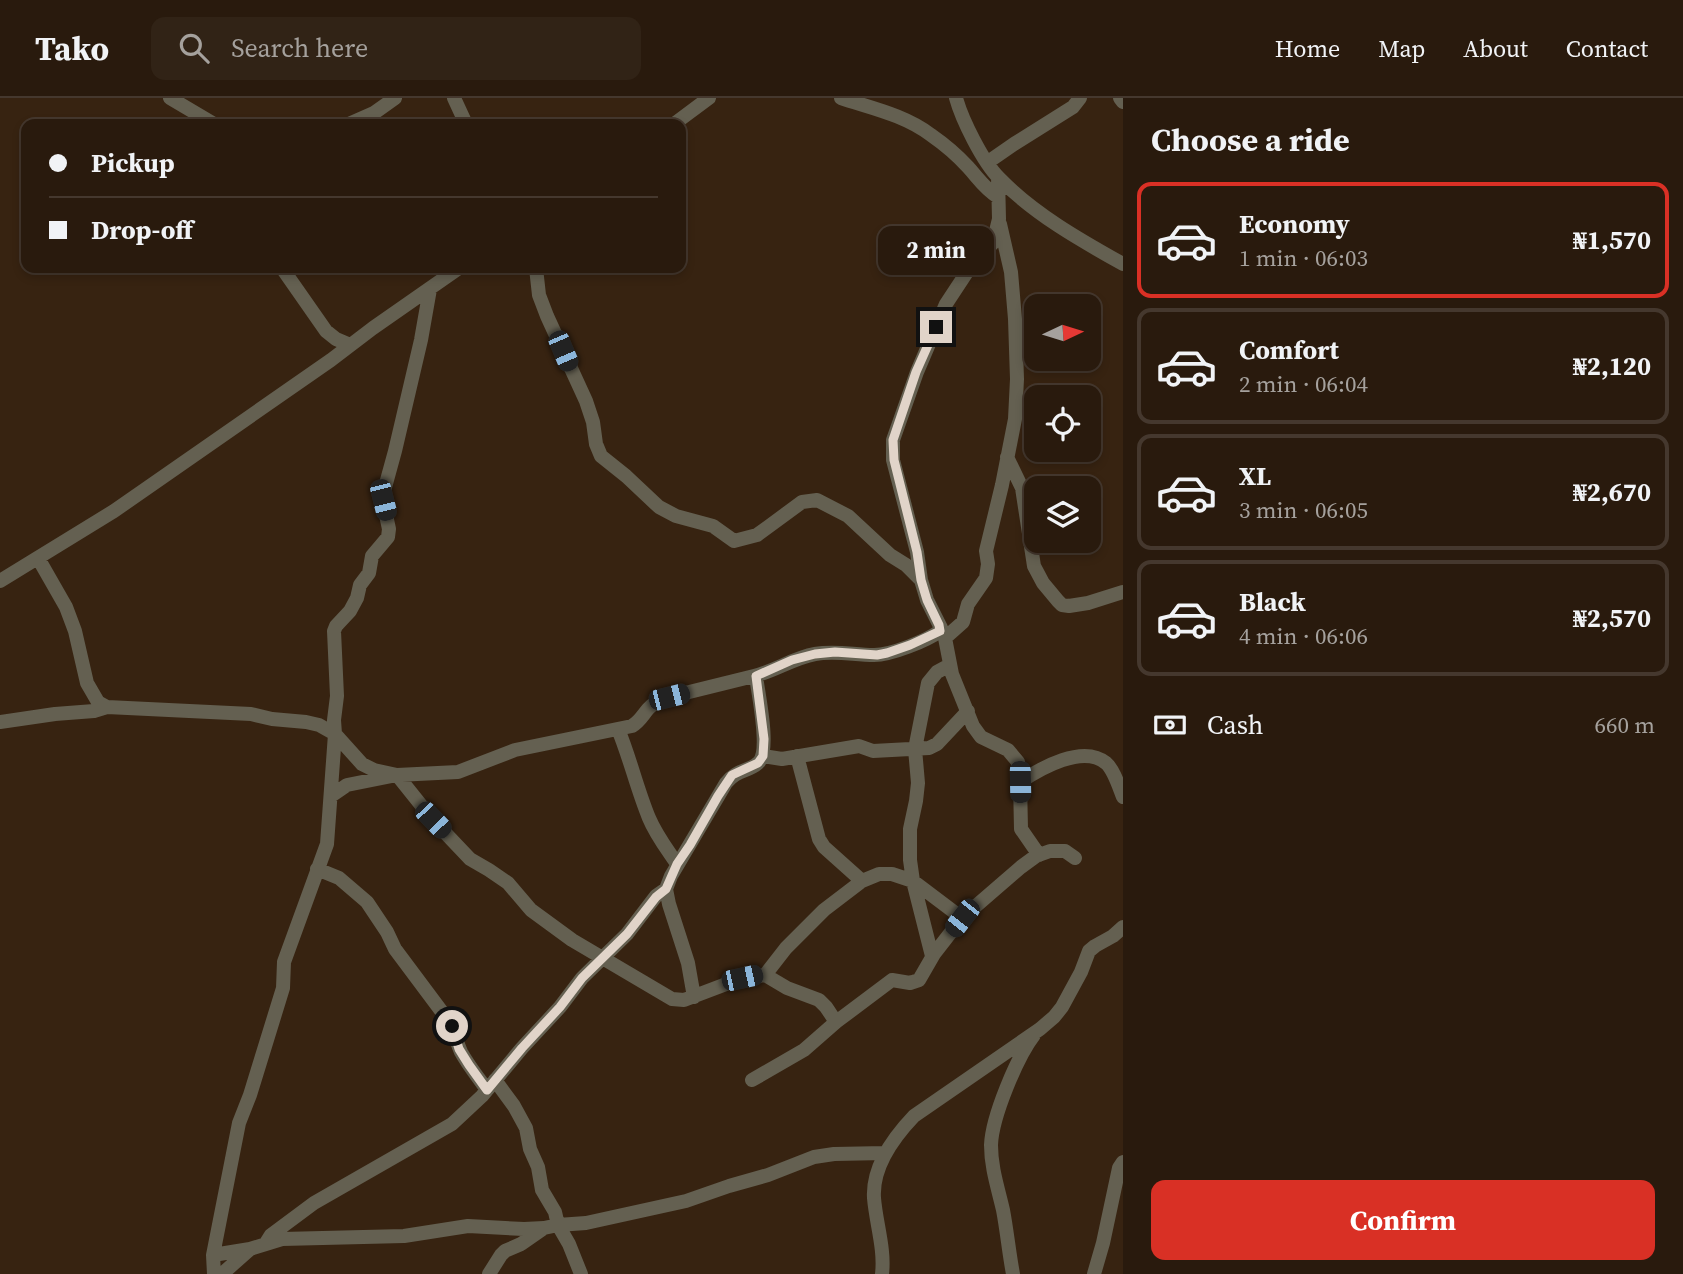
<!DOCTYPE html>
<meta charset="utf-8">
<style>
:root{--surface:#291a0d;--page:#312316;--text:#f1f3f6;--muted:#a5a19d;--line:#45382e;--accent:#d93025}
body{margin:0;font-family:"Source Serif 4",serif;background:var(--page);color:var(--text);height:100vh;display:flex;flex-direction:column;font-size:26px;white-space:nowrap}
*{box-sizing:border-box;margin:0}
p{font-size:23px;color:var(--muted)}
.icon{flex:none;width:38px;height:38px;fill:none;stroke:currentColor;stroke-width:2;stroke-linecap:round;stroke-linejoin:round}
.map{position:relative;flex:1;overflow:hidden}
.sheet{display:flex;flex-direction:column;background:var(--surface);width:560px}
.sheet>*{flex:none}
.hud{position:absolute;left:21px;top:21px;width:665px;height:154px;border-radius:14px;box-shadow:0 4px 10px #0003,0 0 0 2px var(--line);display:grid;align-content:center;height:154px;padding:0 28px;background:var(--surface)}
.needle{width:46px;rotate:86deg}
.tools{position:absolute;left:1024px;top:196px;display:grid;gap:14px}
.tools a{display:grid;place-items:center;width:77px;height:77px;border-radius:14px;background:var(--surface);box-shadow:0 4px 10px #0003,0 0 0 2px var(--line);font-size:35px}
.end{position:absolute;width:32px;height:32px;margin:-16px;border:9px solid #e1d4c9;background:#111;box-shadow:0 0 0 4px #111}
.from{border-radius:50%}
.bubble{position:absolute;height:49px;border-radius:14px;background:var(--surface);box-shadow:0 4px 10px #0003,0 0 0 2px var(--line);font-size:23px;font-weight:700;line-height:49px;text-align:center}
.car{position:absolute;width:21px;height:42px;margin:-21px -10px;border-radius:9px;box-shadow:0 0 5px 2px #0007;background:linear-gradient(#222 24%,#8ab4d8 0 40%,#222 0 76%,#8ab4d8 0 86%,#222 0)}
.hud b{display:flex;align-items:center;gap:24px;height:66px;font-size:26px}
.hud b+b{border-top:2px solid var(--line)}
.hud i{width:18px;height:18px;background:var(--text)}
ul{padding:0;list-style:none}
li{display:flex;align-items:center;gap:21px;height:116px;margin:0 14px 10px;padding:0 14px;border:4px solid var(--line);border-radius:14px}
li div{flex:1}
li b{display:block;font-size:26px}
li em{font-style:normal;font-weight:700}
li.selected{border-color:var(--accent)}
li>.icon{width:63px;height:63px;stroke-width:1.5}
h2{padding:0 28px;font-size:32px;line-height:84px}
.pay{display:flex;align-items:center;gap:18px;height:77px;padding:0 28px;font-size:26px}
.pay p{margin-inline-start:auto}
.cta{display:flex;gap:14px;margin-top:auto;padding:14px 28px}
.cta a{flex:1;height:80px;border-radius:14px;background:var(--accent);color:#fff;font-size:28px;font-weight:700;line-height:80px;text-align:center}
header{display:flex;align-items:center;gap:42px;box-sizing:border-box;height:98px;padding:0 35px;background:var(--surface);border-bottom:2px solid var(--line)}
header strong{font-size:33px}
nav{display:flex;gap:38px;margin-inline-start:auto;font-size:24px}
.search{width:490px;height:63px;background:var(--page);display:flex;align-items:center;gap:18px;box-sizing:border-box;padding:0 24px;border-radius:14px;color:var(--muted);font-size:26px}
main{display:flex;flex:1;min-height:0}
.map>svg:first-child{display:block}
</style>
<header>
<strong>Tako</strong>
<div class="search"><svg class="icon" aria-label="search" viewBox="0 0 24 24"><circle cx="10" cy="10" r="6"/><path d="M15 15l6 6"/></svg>Search here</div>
<nav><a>Home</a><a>Map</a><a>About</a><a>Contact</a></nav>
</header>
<main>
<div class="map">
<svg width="1123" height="1176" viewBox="0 0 1123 1176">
<rect width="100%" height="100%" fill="#372311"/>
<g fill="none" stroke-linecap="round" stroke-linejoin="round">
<path stroke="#646051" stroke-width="14" d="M170 0 214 26
M454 0 466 26
M841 0C871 10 905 17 931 37 944 46 957 57 968 69 979 81 984 90 998 99
M956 0C962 22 983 64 999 80 1034 116 1080 142 1123 166
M1120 0 1123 4
M349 26 374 15 395 0
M674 26 709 0
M988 64 1014 46 1073 9 1080 0
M998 79 999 121 993 145 971 168 946 206 917 274 893 342V362L917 454 921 482 927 502 941 530 940 533 945 540 952 576 973 628 981 639 1008 652 1018 664 1020 684 1021 731 1039 757
M282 170 326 233 336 241 350 247
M536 170 539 197 547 218 586 303 593 324 596 346 601 358 626 378 659 409 676 418 713 428 734 443 757 437 802 404 817 402 848 418 890 457 906 467 921 482
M1007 359 1022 390 1034 468 1043 485 1058 503 1062 507 1069 508 1088 505 1123 494
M38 460 66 509 75 533 87 585 98 604 107 609 251 616 272 621 306 624 319 627 335 636 362 666 374 672 397 677 433 722 470 761 489 772 508 785 531 812 572 842 672 901 684 902 742 880 765 877 787 890 819 902 826 909 836 924
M0 483 114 413 331 262 373 230 459 170
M945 540 963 524 968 506 986 480 988 466 986 453 1002 387 1015 321 1017 281 1015 221 1011 174 1000 126
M0 624 55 616 94 613 107 609
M618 631C630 660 637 691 649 720 656 737 667 751 677 766
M763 658 782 661 859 648 873 653 929 650 937 646 968 613
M797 658 819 741 824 749 862 783
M1020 684C1041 670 1083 646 1106 665 1114 672 1119 689 1123 699
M331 698 347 687 397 677 458 674 515 652 632 628C640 623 642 618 648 611 654 604 661 602 669 599 697 592 726 585 754 578 775 573 793 560 815 556 835 552 854 557 874 557 891 557 926 543 940 533
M317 771 339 780 367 804 387 834 395 851 448 922C454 932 456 943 461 954 468 967 478 979 487 992
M932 858 913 783 910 762V731L916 703 918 685 915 651 928 585 937 574 950 567
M765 877 786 850 824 812 862 783 879 776H892L913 783 962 820
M694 899 688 865 669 806 666 791 671 778 726 685C737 671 748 674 758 665 771 654 758 595 756 578
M495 982 514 1008 526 1030 530 1051 538 1069 542 1092 555 1114 558 1127 569 1146 581 1176
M752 982 804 952 836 924 892 882 910 885 919 882 934 856 962 820 1021 769 1036 758 1050 753H1065L1075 760
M266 1145 271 1137 314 1105 452 1026 482 998 522 950 560 909 582 880 627 836 656 798 666 791
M213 1157 250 1151 282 1141 404 1138 468 1128 524 1131 544 1130 558 1127 586 1125 686 1103 729 1088 768 1077 814 1059 834 1056 885 1055
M214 1176 213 1157 239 1025 250 997 283 890 284 864 327 746 335 636 334 622 337 598 334 533 336 528 350 513 357 500 360 487 369 475 372 458 388 439 389 431 383 403 384 393 395 353 421 242 430 191
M222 1176 249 1152
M489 1176 501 1157 505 1153 521 1146 544 1130
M882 1176C885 1151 876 1125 874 1100 872 1069 894 1039 914 1018L1040 931 1054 919 1062 909 1081 874 1089 853 1095 848 1113 838 1123 829
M1013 1176C1009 1155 1007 1133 1003 1112 998 1090 991 1070 991 1047 992 1019 1017 959 1034 937
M1094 1176 1103 1145 1119 1070 1123 1064"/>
</g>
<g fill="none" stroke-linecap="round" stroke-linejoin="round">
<path stroke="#e1d4c9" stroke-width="9" d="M452 928 459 951 469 967 487 992 522 950 560 909 582 880 627 836 656 799 666 791 677 766 690 747 718 698 732 677 758 665 763 658 764 641 756 578 792 562 815 556 835 554 877 557 887 555 910 547 940 533 939 527 927 502 921 482 917 454 894 362 893 342 916 274 936 229"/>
</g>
</svg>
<div class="tools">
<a><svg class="needle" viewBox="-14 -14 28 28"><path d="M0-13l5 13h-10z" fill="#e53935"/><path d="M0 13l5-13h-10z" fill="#a5a19d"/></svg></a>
<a><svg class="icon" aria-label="locate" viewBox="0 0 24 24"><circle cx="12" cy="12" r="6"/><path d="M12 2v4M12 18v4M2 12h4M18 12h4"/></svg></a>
<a><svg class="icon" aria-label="layers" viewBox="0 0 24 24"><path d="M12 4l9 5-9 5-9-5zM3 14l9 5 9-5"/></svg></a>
</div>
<i class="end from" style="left:452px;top:928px"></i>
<i class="end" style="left:936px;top:229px"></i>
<div class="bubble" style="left:878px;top:128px;width:116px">2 min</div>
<i class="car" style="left:563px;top:253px;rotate:157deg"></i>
<i class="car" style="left:383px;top:402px;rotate:166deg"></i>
<i class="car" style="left:669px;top:599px;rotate:76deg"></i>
<i class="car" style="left:1020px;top:684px;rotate:179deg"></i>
<i class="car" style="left:433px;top:722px;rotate:136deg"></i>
<i class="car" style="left:962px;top:820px;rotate:218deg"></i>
<i class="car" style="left:742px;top:880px;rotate:78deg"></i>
<div class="hud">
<b><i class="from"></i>Pickup</b>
<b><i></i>Drop-off</b>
</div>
</div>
<section class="sheet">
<h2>Choose a ride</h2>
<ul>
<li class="selected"><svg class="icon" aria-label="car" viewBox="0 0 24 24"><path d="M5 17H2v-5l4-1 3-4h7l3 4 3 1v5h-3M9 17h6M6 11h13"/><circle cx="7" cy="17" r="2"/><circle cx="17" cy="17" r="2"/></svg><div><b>Economy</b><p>1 min · 06:03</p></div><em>₦1,570</em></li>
<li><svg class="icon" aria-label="car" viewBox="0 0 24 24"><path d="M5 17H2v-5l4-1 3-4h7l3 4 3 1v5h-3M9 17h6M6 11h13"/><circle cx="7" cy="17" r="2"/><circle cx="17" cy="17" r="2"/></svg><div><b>Comfort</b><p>2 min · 06:04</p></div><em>₦2,120</em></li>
<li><svg class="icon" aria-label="car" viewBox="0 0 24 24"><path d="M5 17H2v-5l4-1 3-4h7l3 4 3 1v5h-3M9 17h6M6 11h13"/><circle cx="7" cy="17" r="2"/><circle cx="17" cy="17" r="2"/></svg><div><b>XL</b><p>3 min · 06:05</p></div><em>₦2,670</em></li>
<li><svg class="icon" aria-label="car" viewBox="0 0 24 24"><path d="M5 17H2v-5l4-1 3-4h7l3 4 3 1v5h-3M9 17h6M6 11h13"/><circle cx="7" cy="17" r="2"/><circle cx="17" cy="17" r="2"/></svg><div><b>Black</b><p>4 min · 06:06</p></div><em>₦2,570</em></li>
</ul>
<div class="pay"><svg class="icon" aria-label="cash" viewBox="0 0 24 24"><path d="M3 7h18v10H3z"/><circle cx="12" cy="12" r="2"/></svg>Cash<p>660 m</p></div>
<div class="cta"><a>Confirm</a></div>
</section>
</main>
